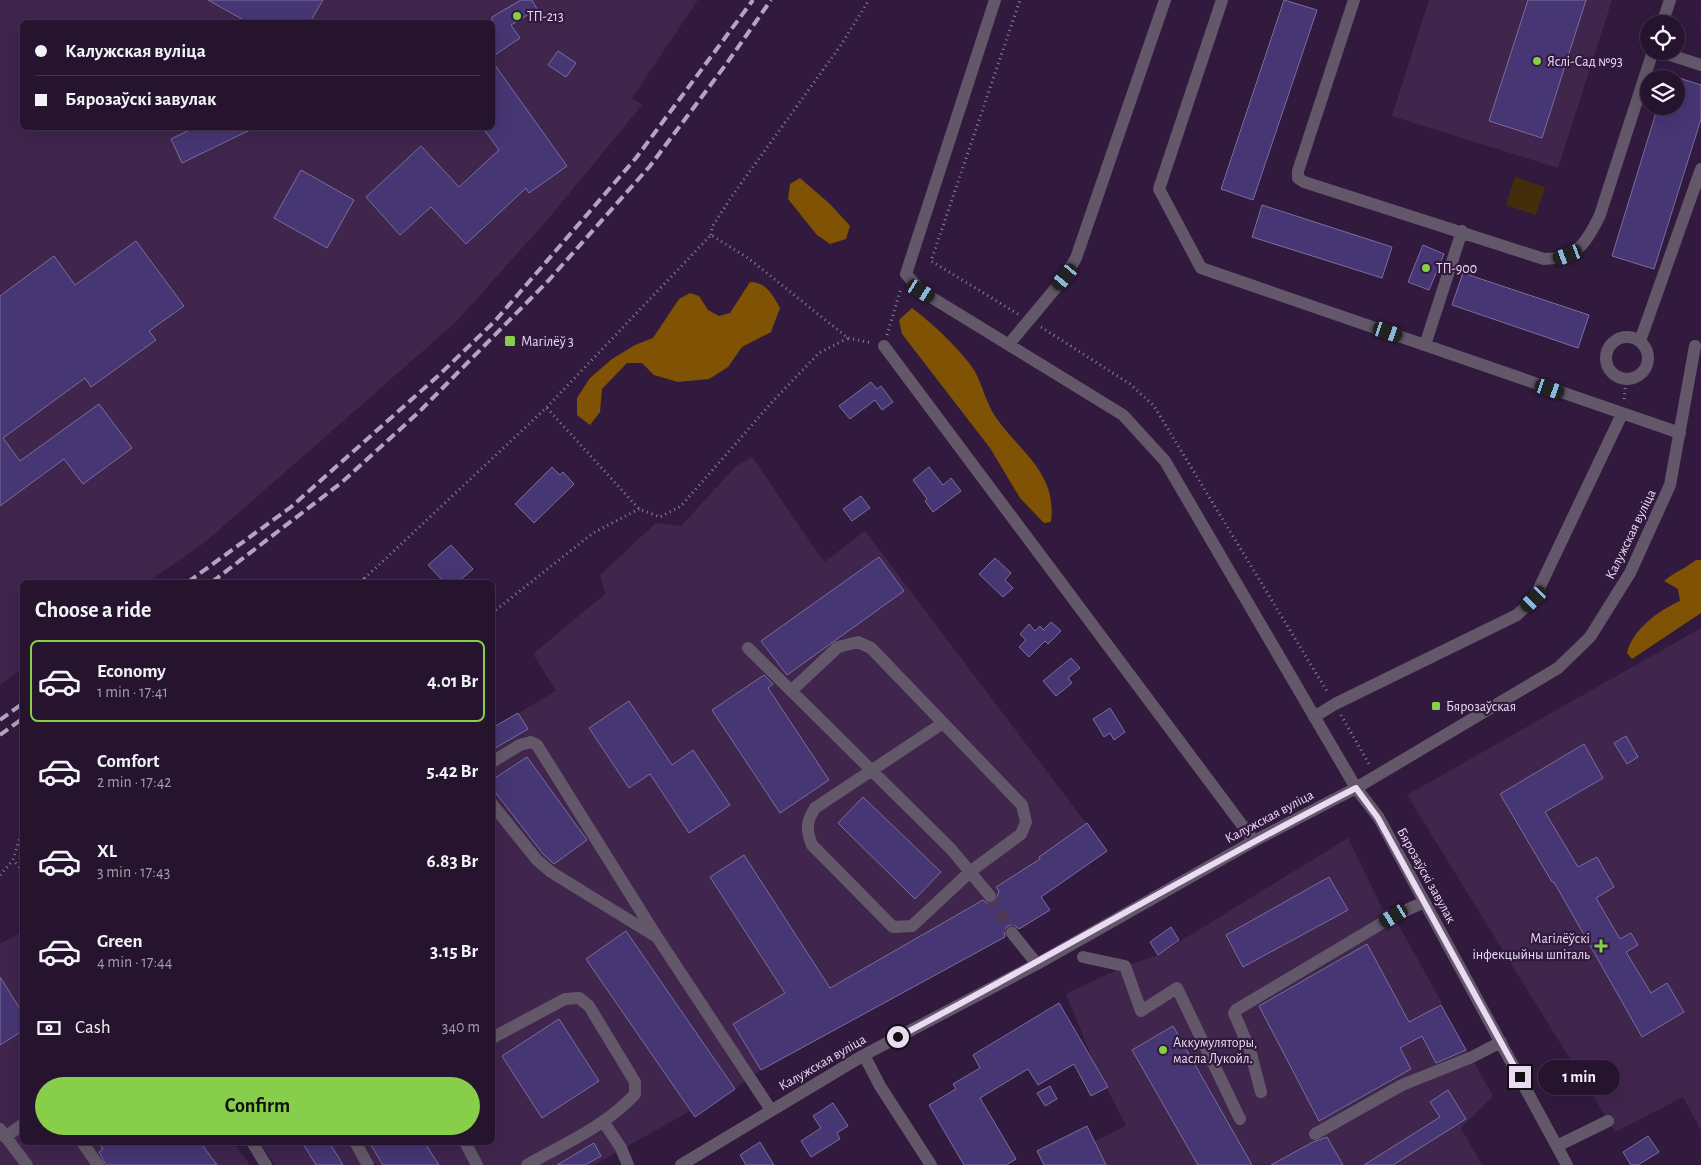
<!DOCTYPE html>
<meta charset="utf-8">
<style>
:root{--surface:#26142e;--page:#2e1d36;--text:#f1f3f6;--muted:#a49eaa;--line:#42334a;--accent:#87cf4a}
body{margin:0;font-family:"Alegreya Sans",sans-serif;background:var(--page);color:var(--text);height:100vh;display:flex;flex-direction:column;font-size:19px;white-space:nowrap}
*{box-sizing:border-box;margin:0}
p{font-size:16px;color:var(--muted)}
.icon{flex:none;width:28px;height:28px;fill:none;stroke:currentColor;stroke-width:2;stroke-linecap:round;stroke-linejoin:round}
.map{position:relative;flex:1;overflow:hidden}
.drawer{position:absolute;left:20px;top:580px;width:475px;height:565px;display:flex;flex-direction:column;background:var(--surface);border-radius:8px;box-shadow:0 5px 20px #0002,0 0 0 1px var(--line)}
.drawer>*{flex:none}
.guide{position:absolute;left:20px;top:20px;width:475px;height:110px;border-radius:8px;box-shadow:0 5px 20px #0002,0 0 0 1px var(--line);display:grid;align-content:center;height:110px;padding:0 15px;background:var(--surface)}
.buttons{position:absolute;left:1640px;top:15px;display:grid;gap:10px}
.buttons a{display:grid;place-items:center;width:45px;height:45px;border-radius:50%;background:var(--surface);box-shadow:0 5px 20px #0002,0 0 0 1px var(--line);font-size:25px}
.end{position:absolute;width:22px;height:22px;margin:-11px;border:6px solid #eadbf3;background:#111;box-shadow:0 0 0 2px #111}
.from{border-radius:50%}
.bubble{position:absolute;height:35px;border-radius:18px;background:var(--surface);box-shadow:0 5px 20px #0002,0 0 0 1px var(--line);font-size:16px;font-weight:700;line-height:35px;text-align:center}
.car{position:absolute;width:15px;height:30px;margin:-15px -8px;border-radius:6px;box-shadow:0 0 4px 1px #0007;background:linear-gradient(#222 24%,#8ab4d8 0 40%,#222 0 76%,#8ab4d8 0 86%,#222 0)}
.guide b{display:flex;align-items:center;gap:18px;height:48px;font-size:19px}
.guide b+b{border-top:1px solid var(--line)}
.guide i{width:12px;height:12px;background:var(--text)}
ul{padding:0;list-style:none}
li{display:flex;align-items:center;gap:15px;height:82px;margin:0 10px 8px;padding:0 5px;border:2px solid transparent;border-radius:8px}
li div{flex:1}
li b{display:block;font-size:19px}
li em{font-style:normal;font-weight:700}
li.selected{border-color:var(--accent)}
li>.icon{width:45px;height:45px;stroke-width:1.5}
h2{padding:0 15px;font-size:22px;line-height:60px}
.pay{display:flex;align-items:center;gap:12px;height:55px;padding:0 15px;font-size:19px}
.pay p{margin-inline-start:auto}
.cta{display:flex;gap:10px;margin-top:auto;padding:10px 15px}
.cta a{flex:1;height:58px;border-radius:30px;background:var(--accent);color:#111;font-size:20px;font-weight:700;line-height:58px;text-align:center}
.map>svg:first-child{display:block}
</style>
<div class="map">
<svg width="1701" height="1165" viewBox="0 0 1701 1165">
<rect width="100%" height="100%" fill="#321a3e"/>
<path fill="#40254d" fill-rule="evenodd" d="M0 0H698L632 98 642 105 549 218 456 322 204 543 148 582H22V669L0 685ZM22 22H492V128H22Z
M1429 0H1612L1558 168 1392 116Z
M752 457 824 562 865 531 1107 851 1058 885 1056 882 1039 894 1050 910 1022 927 761 1070 695 1117 690 1111 594 1165H377L376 1163 372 1165H275L261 1143 492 1142 493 728 556 691 533 654 605 594 600 575 656 523 681 526 736 466Z
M1701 628V1130L1683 1097 1615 1132 1407 795Z
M1348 838 1383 910 1389 908 1442 1003 1431 1010 1441 1005 1493 1096 1461 1128 1482 1165H1047L1126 1126 1095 1065 1066 994 1125 966 1158 955Z
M22 932V1142L234 1143 250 1165H0V944Z"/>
<path fill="#442d0b" d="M1515 177 1545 187 1536 215 1506 205Z"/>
<path fill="#7f5303" d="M800 178 831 205 850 226 846 239 830 244 817 235 788 199 790 184Z
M750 282C766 282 773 295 780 308L771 332 742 347 728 367 709 379 678 382 654 375 642 363H627L602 389 600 412 590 425 577 415V398L590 378 612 359 635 345 653 338 679 299 690 293 699 296 708 310 719 316 730 313Z
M912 308C930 321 963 352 974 370 983 386 986 404 997 419 1022 454 1057 473 1051 522L1044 523 1020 498 990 448 902 334 899 320Z
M1696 560H1701V613L1632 659 1627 653C1632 630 1659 610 1680 601L1678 589 1664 581C1674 572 1685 569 1696 560Z"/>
<path fill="#463673" stroke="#786f9d" d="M208 0H323L310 22H247Z
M521 0H532L537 9 511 25 520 38 492 57V17Z
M1284 0 1317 10 1253 200 1221 189Z
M1528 0H1586L1542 138 1489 121Z
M558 51 576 63 566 77 548 65Z
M492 61 567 166 529 193 526 188 466 244 431 207 400 235 366 197 421 146 459 187 499 150 483 128H492Z
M1676 77 1701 85V119L1654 269 1612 256 1658 106H1676Z
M194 128H254L182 163 171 139Z
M301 170 354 200 327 248 274 218Z
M1262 205 1392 247 1382 278 1252 237Z
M136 241 184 306 149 331 156 340 91 387 85 378 3 438 20 461 99 404 132 448 83 484 64 459 0 506V296L54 256 75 285Z
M1423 245 1444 254 1429 290 1408 282Z
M1463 273 1589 315 1578 348 1452 305Z
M871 382 877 389 881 386 893 402 882 410 875 400 850 419 839 406Z
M552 467 560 475 563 472 574 484 534 523 515 504Z
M929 467 943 485 951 478 961 491 933 512 925 501 927 499 913 480Z
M861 496 870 508 852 521 843 509Z
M451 545 473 569 458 582H444L428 565Z
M879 557 904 591 787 675 761 641Z
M995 558 1011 573 1005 580 1013 588 1003 597 979 574Z
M1051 622 1061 631 1048 644 1045 641 1029 657 1019 647 1026 640 1020 634 1029 624 1035 631 1040 626 1043 630Z
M1071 658 1080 668 1068 678 1072 683 1056 696 1043 681Z
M764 675 773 684 768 688 829 780 780 813 712 710Z
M629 701 672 765 693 750 730 805 689 833 650 774 629 788 589 728Z
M1110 708 1125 732 1114 740 1110 733 1104 737 1093 719Z
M518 713 528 729 492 750V728Z
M1626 736 1638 757 1627 764 1614 743Z
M1584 744 1603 778 1545 812 1578 867 1597 857 1614 887 1596 898 1620 939 1631 933 1638 945 1626 952 1651 993 1667 983 1684 1012 1642 1037 1554 882H1552L1500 794Z
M527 757 587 840 554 864 543 854 492 788V780Z
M863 797 941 872 915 899 838 823Z
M1087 823 1107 851 1041 897 1050 910 1019 929 1014 925 1007 926 1004 931 1005 937 761 1070 733 1024 785 993 710 877 744 855 830 988 983 900 988 904 995 903 999 891 996 887 1040 859 1039 857Z
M1329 877 1348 910 1243 967 1226 935Z
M1171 927 1179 940 1158 955 1150 942Z
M626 931 735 1089 695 1117 586 959Z
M1367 944 1409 1022 1441 1005 1466 1050 1436 1063 1422 1036 1400 1048 1411 1069 1319 1121 1259 1006Z
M0 977 22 1012V1031L0 1045Z
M1059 1003 1108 1087 1091 1096 1074 1064 1038 1085 1028 1069 980 1098 1016 1159 1006 1165H964L929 1105 956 1089 953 1084 980 1068 973 1055Z
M559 1019 599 1081 542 1118 502 1056Z
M1173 1026 1252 1165H1198L1132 1050Z
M1050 1086 1057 1099 1045 1106 1037 1093Z
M1448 1090 1466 1119 1393 1165H1364L1440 1117 1430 1102Z
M833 1103 848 1126 837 1133 840 1139 811 1157 801 1141 821 1128 813 1116Z
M1087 1126 1106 1165H1044L1037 1151Z
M1648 1136 1659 1152 1638 1165H1631L1623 1152Z
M1327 1137 1343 1165H1271L1313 1142Z
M98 1142H200L217 1165H106L99 1152 103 1149Z
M302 1142H329L343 1165H316Z
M369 1142H424L439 1165H383Z
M760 1142 774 1165H746L740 1155Z
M594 1143 601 1156 585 1165H557Z"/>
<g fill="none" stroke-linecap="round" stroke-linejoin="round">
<path stroke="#4e3759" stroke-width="12" stroke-dasharray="12 6" stroke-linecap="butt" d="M990 896 1012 933"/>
<path stroke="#917e9c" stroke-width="3" stroke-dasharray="1 4" stroke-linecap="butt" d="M711 235 712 227 732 196 841 45 869 0
M1018 314 931 261 1020 0
M1041 327 1130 384 1154 406 1328 693
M887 335 901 288
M1624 399 1626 380
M547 408 639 509 660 517 681 506 773 401 819 353 848 338
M359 582 365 578
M369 582 365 578 546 408 711 235 748 258 848 338 872 343
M492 613 593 533 639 509
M1341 715 1369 764
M22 830 13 860 22 870
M0 875 13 860"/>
<path stroke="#635869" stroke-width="12" d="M995 0 906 274 921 291 1123 415 1165 461 1356 788 1379 818 1567 1165
M1222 0 1159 189 1201 268 1680 433
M1354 0 1298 171V178L1304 182 1544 259C1577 259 1587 242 1600 215L1653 51
M1662 24 1670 0
M1658 51 1701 65
M1606 358a21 21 0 1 1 42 0a21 21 0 1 1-42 0Z
M1640 341 1701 169
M1009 344 1065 277 1076 258 1165 0
M1425 345 1462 231
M884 346 1254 841
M748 648 951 849 990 896
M791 691 838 647 858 642 871 648 1022 805 1026 822 1021 834 971 871 912 926 893 927 812 845C806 830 806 822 815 808L943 723
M1314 717 1335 704 1517 615 1534 599 1622 414
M492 762 520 745 531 742 537 745 657 937 771 1110
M492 804 537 860 551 872 655 936
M1012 933 1037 964
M1083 957 1125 966 1141 1011 1177 988 1240 1119
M492 1038 565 999 579 998 589 1006 635 1082V1094C606 1126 564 1144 527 1165
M864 1055 880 1086 931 1165
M1261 1092 1250 1050 1234 1013 1236 1010 1394 916 1424 902
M603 1121 621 1148 628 1165
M0 1129 27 1165
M1315 1134 1402 1085 1472 1057 1501 1042
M5 1137 22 1125
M82 1142 98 1165
M252 1142 266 1165
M355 1142 368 1165
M465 1142 477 1165
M1557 1146 1608 1121
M681 1165 864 1055 1037 964 1254 841 1356 788 1558 668 1590 637 1630 573 1670 485 1695 346"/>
<path stroke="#b5a4bf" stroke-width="4" stroke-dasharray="10 5" stroke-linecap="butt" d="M188 582 291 507 439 375 495 321 636 158 753 0
M212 582 341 483 419 412 549 280 650 166 727 63 771 0
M0 720 22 704
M0 735 22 719"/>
</g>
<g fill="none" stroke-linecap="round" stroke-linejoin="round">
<path stroke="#eadbf3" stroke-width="6" d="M898 1037C1052 956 1201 867 1356 788L1378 818 1520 1077"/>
</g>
<g fill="#87cf4a" stroke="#321a3e" stroke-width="2">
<circle cx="517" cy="16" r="5"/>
<circle cx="1537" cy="61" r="5"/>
<circle cx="1426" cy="268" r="5"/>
<rect x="504" y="335" width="12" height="12" rx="2.5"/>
<rect x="1431" y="701" width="10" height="10" rx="2.5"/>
<path d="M1598.5 938.5h5v5h5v5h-5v5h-5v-5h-5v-5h5z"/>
<circle cx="1163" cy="1050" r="5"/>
</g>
<g text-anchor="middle" stroke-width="4.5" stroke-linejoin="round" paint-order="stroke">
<g font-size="14" fill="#eadbf3" stroke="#321a3e" text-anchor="start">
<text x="527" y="21">ТП-213</text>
<text x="1547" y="66">Яслі-Сад №93</text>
<text x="1436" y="273">ТП-900</text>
<text x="521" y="346">Магілёў 3</text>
<text x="1446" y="711">Бярозаўская</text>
<text x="1590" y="943" text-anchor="end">Магілёўскі<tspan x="1590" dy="16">інфекцыйны шпіталь</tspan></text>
<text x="1173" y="1047">Аккумуляторы,<tspan x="1173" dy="16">масла Лукойл.</tspan></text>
</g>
<g font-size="14" fill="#eadbf3" stroke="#321a3e">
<text transform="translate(1630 534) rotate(-64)" y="5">Калужская вуліца</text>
<text transform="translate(1269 816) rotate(-28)" y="5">Калужская вуліца</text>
<text transform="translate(1427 875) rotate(61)" y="5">Бярозаўскі завулак</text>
<text transform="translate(822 1062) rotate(-30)" y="5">Калужская вуліца</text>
</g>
</g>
</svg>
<div class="buttons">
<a><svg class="icon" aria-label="locate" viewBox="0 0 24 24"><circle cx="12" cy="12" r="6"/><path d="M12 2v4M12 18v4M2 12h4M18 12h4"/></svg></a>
<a><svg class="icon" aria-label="layers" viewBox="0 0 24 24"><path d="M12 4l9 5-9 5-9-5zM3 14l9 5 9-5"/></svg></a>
</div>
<i class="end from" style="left:898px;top:1037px"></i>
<i class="end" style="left:1520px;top:1077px"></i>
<div class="bubble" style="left:1538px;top:1060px;width:82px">1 min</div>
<i class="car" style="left:1568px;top:255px;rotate:249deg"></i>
<i class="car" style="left:1065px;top:277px;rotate:220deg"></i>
<i class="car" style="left:921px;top:291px;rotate:121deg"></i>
<i class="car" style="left:1388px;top:332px;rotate:109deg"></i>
<i class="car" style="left:1550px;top:389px;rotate:109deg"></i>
<i class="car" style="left:1534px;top:599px;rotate:225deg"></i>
<i class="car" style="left:1394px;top:916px;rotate:239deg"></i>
<div class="guide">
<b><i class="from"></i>Калужская вуліца</b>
<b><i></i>Бярозаўскі завулак</b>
</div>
<section class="drawer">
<h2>Choose a ride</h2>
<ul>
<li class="selected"><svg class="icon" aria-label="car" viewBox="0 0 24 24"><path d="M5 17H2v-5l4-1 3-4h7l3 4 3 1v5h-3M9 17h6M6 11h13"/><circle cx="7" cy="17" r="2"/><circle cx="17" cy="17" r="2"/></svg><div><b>Economy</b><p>1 min · 17:41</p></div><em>4.01 Br</em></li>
<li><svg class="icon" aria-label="car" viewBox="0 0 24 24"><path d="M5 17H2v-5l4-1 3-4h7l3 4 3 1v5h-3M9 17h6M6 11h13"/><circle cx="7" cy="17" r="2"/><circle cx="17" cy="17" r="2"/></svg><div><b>Comfort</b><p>2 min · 17:42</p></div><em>5.42 Br</em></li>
<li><svg class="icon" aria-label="car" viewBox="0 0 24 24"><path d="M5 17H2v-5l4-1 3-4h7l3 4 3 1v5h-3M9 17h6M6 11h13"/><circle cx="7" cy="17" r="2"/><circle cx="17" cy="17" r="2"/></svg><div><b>XL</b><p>3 min · 17:43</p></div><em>6.83 Br</em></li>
<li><svg class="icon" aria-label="car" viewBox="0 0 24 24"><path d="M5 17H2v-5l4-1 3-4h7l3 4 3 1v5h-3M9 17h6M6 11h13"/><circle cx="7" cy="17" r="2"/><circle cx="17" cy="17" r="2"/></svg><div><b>Green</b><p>4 min · 17:44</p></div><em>3.15 Br</em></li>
</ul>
<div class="pay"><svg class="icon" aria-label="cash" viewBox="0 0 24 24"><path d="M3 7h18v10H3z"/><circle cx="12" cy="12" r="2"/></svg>Cash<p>340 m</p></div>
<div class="cta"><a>Confirm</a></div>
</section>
</div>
